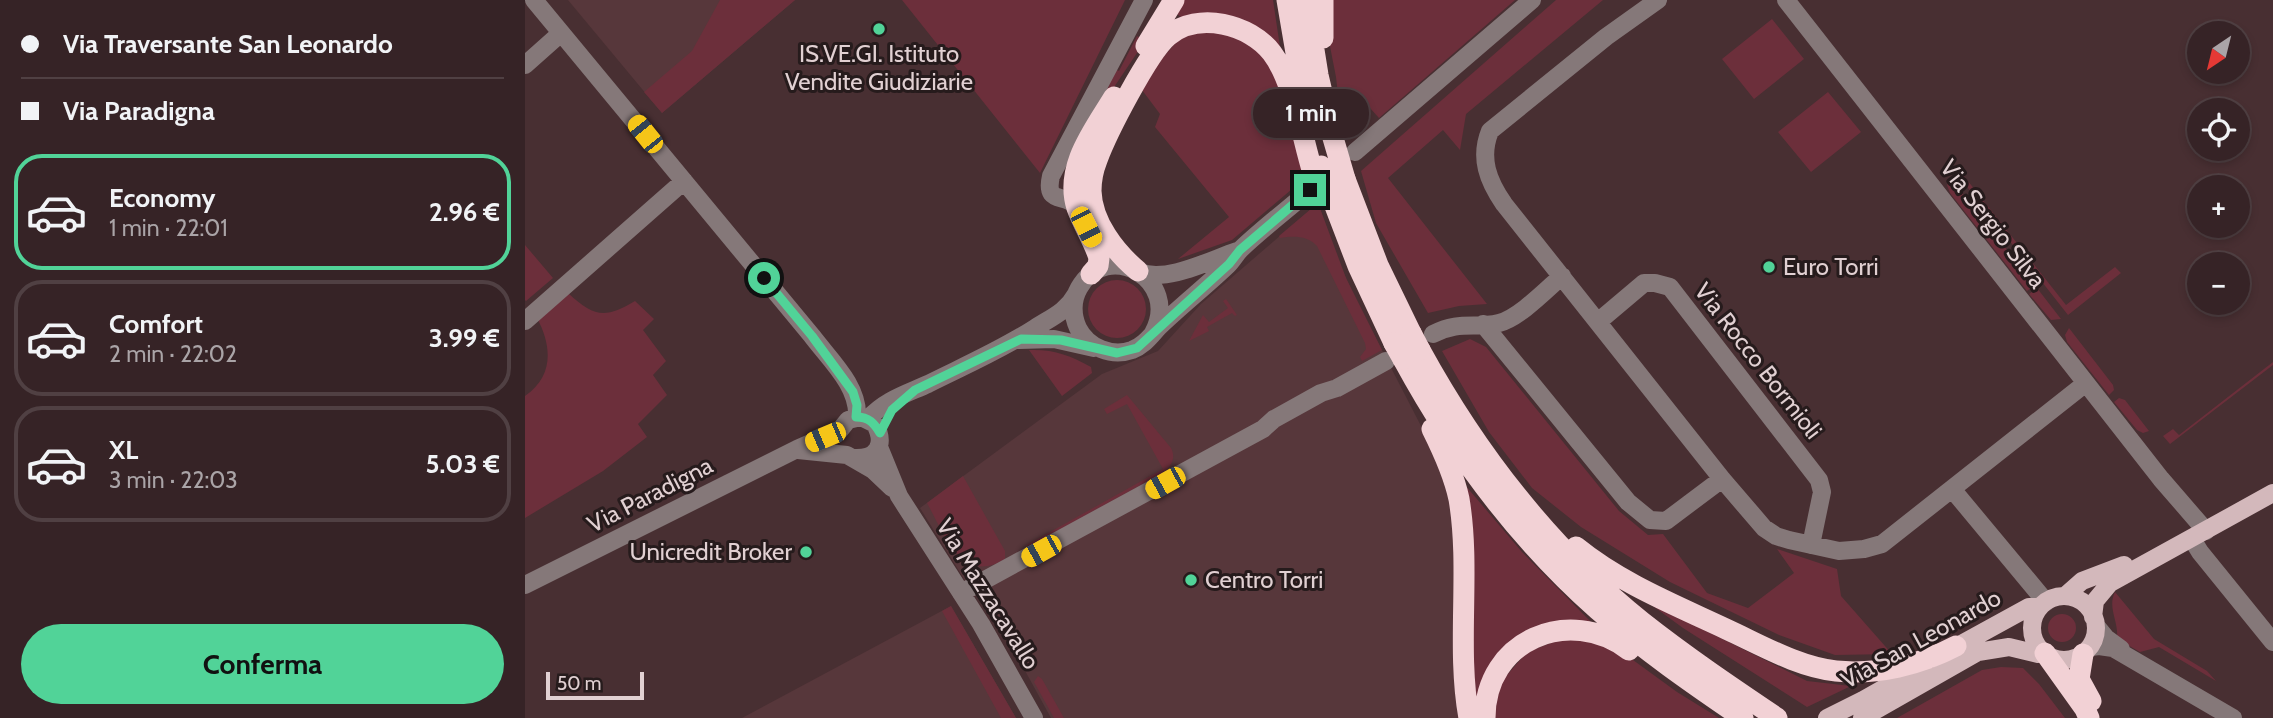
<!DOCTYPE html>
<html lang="it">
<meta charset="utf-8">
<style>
:root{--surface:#362326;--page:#3d2b2e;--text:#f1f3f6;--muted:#aaa4a7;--line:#504043;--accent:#51d398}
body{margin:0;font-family:Cabin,sans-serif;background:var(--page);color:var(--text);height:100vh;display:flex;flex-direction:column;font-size:26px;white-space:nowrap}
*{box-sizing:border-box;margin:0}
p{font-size:23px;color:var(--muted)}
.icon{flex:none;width:38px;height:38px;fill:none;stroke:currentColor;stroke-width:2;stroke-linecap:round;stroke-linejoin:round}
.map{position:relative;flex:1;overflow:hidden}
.panel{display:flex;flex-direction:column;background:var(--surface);width:525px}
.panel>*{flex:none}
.hud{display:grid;align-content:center;height:154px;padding:0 21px;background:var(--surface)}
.needle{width:46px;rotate:215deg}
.buttons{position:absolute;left:1662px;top:21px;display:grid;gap:14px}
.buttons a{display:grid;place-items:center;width:63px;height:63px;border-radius:50%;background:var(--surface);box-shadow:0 4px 10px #0003,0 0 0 2px var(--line);font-size:35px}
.scale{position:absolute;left:21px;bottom:18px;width:98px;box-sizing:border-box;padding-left:7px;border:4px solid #e1d0d2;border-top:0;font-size:19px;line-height:24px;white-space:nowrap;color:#e1d0d2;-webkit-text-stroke:5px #261b1c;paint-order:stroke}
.end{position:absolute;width:32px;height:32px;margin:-16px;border:9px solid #51d398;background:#111;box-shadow:0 0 0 4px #111}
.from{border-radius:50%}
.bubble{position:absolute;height:49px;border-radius:24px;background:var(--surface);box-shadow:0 4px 10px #0003,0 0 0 2px var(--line);font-size:23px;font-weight:700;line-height:49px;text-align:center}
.car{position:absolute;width:21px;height:42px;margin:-21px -10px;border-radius:9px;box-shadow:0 0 5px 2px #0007;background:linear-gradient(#f5c518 24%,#345 0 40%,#f5c518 0 76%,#345 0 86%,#f5c518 0)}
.hud b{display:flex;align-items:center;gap:24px;height:66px;font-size:26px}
.hud b+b{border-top:2px solid var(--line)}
.hud i{width:18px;height:18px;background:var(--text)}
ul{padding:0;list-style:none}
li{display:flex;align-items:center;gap:21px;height:116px;margin:0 14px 10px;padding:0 7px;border:4px solid var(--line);border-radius:28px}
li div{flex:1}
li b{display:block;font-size:26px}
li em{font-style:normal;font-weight:700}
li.active{border-color:var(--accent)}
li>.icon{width:63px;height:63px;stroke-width:1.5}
.button{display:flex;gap:14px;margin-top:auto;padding:14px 21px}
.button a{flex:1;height:80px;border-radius:42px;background:var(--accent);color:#111;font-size:28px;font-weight:700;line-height:80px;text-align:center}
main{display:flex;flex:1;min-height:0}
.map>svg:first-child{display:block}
</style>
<main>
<section class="panel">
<div class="hud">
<b><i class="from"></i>Via Traversante San Leonardo</b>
<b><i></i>Via Paradigna</b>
</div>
<ul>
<li class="active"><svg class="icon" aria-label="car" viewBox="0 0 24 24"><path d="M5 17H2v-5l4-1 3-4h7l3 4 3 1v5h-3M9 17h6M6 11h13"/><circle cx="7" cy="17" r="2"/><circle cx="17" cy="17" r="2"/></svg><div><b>Economy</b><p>1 min · 22:01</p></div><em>2.96 €</em></li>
<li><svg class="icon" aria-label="car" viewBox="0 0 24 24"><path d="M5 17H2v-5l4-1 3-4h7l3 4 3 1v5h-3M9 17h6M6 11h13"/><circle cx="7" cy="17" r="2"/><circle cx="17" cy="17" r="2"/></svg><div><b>Comfort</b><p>2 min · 22:02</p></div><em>3.99 €</em></li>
<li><svg class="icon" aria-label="car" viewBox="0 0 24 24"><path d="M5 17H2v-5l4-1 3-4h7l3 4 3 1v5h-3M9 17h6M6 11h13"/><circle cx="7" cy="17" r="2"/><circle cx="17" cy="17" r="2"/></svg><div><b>XL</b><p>3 min · 22:03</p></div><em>5.03 €</em></li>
</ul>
<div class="button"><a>Conferma</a></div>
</section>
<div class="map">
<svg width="1748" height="718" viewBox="0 0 1748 718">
<rect width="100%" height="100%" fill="#482f32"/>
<path fill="#57373b" d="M43 0H270L137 113Z
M793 203 813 260 829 296 912 457 930 511 938 718H526L482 638 469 609 459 605 457 596 439 579 395 508 577 374 633 351 676 304Z
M426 606 491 718H217Z"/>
<path fill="#6c2f3b" d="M195 0H270L137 113 119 92 167 51Z
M377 0H600L515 173Z
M657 0H748L755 47 657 18 651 13Z
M805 0H990L854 118 845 108 819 129 816 120 811 77 803 36Z
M1031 0H1078L941 114 935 150 918 130 863 178 962 304 934 306 903 313 851 223 836 171Z
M1247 19 1279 59 1229 99 1197 59Z
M659 33H714L749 65 780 178 707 240 653 259 704 217 630 127 635 114 617 90 620 78Z
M612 36 617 39 614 50 581 99 577 96 590 69 594 71Z
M1303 92 1336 132 1286 172 1253 132Z
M1435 171 1541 305 1590 267 1596 273 1543 315 1432 174Z
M1426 179 1510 285 1502 291 1425 193 1422 185Z
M793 203 821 278 857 350 837 361 835 357 841 349 840 343 792 246C782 235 768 236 755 238L754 236Z
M0 245 28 278 1 301 0 300Z
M563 309a29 29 0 1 1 58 0a29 29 0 1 1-58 0Z
M1512 288 1536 319 1526 320 1504 294Z
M43 293C69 317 80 319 110 301L129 319 118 330 141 361 128 375 142 395 113 424 122 437 78 471 0 518V396C29 376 27 346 12 318Z
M701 299 712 315 710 316 707 313 682 327 684 331 664 341 678 315 684 322 703 308 698 301Z
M1544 328 1588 385 1589 390 1584 395 1542 342 1540 335Z
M945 339 961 347 1094 511 1123 535 1138 534 1182 593 1223 608 1269 573 1252 549 1312 569 1316 596 1367 654 1310 655 1254 635 1145 582 1056 527 1007 488 964 432 917 351Z
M504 350C528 349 545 355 566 367L567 373 537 396Z
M1748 362V365L1645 444 1638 436 1648 429 1654 435Z
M602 395 646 448C652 460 645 467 636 474L507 545 500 546 638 469 602 404 582 414 579 409Z
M1594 398 1600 400 1624 431 1618 433 1612 430 1589 402Z
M438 476 480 551V559C436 586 419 533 402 503Z
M940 485 997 552 1066 622 1008 633 950 715Z
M1590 592 1629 639 1682 671 1691 681 1634 647 1615 652 1592 639C1594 621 1582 608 1590 592Z
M1121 601 1282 681 1326 686 1282 707 1158 628Z
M426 606 491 718H476L417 611Z
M1523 628a14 14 0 1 1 28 0a14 14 0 1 1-28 0Z
M1044 636 1097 652 1152 692 1194 718H967L974 684 1002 652Z
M1476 667 1498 668 1514 684 1540 718H1372L1457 670Z
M513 676 517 679 539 718H529L509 682Z"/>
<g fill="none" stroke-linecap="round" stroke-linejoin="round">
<path stroke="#857879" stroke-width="18" d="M9 0 287 336C305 360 334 386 332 417
M1133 0 1081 37 965 131C954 158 963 181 979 204L1197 479 1239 528 1251 536 1264 540 1314 551 1339 549 1357 544 1561 383
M1261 0 1636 479 1681 531
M0 65 36 33
M830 152 1007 0
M552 207C541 192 519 206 526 176L619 0
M614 272C642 283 685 260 712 251
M0 321 159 181
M1074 321 1119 283H1130L1145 287 1294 480 1297 492 1286 545
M958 324 1103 502 1125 520 1141 521 1197 479
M628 333C657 280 582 238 554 288 547 300 547 315 553 328 563 348 587 357 607 350 620 345 626 335 635 326 657 305 681 286 703 265 708 260 711 254 716 249 738 228 762 210 785 190
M908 334C935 320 950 329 974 323 994 318 1021 290 1037 276
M494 340 529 339 569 348
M343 419C360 400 381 394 403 384 439 366 476 350 510 328 527 317 541 312 551 294
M354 447 374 496 456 624 509 718
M273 450 322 455 348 470 367 488
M1427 489 1521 602
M1667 539 1675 552 1748 642
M0 585 272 449 315 430 323 420 336 417 350 424C361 445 352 459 329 458
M436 593 738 429 749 419 796 393 812 388 861 361
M1572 627 1581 638 1596 649
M1566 647 1574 646 1588 648 1708 718"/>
<path stroke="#d3b8bb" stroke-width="18" d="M1540 596 1557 581 1599 565
M1507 628a32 32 0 1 1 64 0a32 32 0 1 1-64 0Z
M1568 617 1570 601 1585 583 1748 493
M1422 652 1504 607H1515
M1302 718 1338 700 1398 666
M1337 718 1453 652 1484 647 1513 654 1512 646"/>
<path stroke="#f2d1d5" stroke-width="21" d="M762 0 778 94
M781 0 793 75 806 131
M798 38V0
M621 46 649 0
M820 179 853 265 886 333
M805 193 833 266 869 343
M613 271C590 252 567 222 566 191 566 180 568 170 572 160 582 133 623 53 643 36 673 11 725 24 747 53 769 82 777 138 788 173
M566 274 573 266 574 258C569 241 558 225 552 208 539 167 569 130 589 97
M895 350C952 454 1024 547 1117 622 1160 656 1206 687 1252 718
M878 359C929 453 993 539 1073 610 1119 650 1168 684 1218 718
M907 429C918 451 929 475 934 499 946 570 931 647 944 718
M1051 547C1095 583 1150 605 1201 629 1236 645 1273 667 1311 671 1352 675 1395 665 1431 646
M1520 653 1560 709 1564 718
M1558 654 1554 679 1566 701
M960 718C960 640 1044 605 1104 650"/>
<path stroke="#f2d1d5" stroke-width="21" d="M806 131 820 179
M796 166 805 193
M886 333 895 350
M869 343 878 359"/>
</g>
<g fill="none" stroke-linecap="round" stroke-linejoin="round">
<path stroke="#51d398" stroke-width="9" d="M239 278 287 336 328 392 332 405 331 417C344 417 349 423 355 433L367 410 390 390 496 339 536 340 592 353 612 348 704 264 715 250 785 190"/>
</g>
<g fill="#51d398" stroke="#261b1c" stroke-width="2.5">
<circle cx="354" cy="29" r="7"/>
<circle cx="1244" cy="267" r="7"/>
<circle cx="281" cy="552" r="7"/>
<circle cx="666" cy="580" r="7"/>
</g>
<g text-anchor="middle" stroke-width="6" stroke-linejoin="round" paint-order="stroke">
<g font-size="24" fill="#e1d0d2" stroke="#261b1c" text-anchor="start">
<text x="354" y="62" text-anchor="middle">IS.VE.GI. Istituto<tspan x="354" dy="28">Vendite Giudiziarie</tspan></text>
<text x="1258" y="275">Euro Torri</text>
<text x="267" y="560" text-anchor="end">Unicredit Broker</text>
<text x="680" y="588">Centro Torri</text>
</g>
<g font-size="24" fill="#e1d0d2" stroke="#261b1c">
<text transform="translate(1468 224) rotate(52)" y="8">Via Sergio Silva</text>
<text transform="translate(1233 361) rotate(52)" y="8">Via Rocco Bormioli</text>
<text transform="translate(125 495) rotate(-27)" y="8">Via Paradigna</text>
<text transform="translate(463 594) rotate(58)" y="8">Via Mazzacavallo</text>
<text transform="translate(1396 639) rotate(-29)" y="8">Via San Leonardo</text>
</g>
</g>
</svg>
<div class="buttons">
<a><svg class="needle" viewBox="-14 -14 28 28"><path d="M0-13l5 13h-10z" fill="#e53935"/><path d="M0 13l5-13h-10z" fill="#aaa4a7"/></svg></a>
<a><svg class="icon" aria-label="locate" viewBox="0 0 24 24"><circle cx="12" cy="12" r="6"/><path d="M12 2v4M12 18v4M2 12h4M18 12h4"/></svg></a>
<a>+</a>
<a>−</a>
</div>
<div class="scale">50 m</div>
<i class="end from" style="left:239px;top:278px"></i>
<i class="end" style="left:785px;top:190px"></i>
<div class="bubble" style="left:728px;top:89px;width:116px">1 min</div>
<i class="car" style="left:120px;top:134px;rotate:321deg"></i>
<i class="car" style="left:561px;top:227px;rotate:153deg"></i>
<i class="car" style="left:300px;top:437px;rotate:247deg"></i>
<i class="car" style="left:640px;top:483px;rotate:241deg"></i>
<i class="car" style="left:516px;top:551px;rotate:241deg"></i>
</div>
</main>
